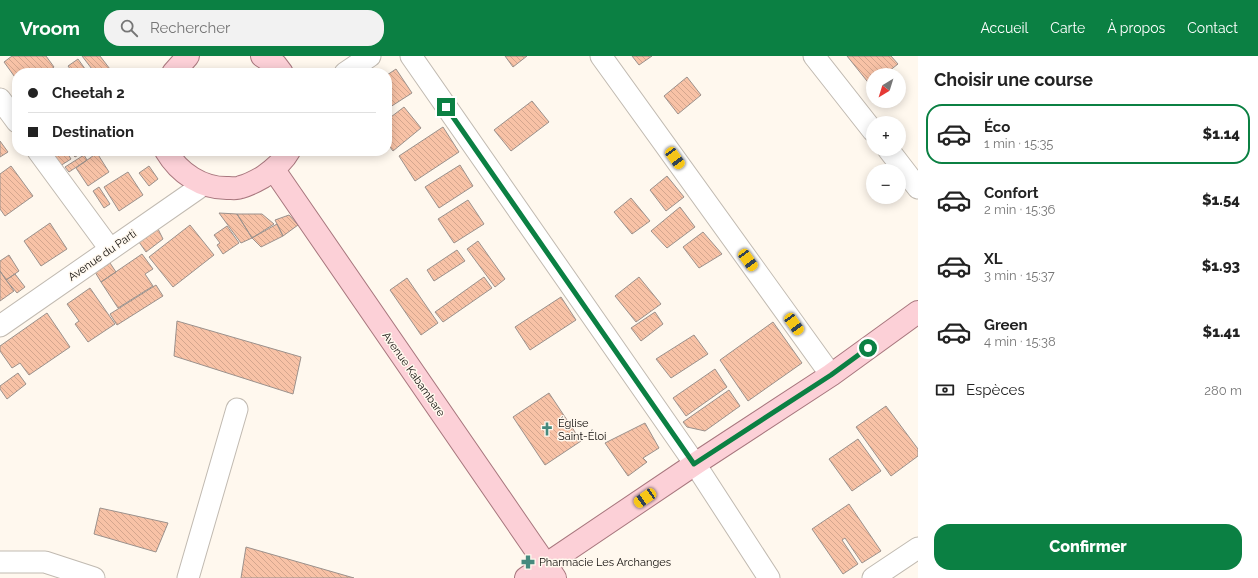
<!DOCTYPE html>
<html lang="fr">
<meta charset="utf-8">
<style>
:root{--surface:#fff;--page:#f2f2f2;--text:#222;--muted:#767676;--line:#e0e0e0;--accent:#0b8043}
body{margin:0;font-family:Raleway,sans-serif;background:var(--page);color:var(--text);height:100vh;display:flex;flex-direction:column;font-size:15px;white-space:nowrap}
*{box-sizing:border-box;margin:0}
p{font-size:13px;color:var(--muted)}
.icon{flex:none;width:22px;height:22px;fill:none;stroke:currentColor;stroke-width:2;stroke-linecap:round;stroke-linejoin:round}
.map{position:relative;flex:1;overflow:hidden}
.side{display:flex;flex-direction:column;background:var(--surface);width:340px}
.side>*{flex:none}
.hud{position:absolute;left:12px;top:12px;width:380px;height:88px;border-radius:16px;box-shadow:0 2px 10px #0003;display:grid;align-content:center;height:88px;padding:0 16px;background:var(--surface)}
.needle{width:26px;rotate:218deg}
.tools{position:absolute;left:866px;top:12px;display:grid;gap:8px}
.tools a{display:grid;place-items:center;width:40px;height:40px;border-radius:50%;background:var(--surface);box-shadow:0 2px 10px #0003;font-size:20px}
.end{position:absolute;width:18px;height:18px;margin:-9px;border:5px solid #0b8043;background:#fff;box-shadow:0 0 0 2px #fff}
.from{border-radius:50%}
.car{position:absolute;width:12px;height:24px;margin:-12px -6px;border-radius:5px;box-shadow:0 0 3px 1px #0007;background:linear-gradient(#f5c518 24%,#345 0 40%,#f5c518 0 76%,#345 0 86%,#f5c518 0)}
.hud b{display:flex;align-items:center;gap:14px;height:38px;font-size:15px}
.hud b+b{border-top:1px solid var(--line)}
.hud i{width:10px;height:10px;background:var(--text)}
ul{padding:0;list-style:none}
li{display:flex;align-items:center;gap:12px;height:60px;margin:0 8px 6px;padding:0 8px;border:2px solid transparent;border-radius:16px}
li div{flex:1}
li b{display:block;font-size:15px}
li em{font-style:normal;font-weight:800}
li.selected{border-color:var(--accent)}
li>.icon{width:36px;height:36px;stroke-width:1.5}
h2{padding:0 16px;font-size:18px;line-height:48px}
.pay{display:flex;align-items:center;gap:10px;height:44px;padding:0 16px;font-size:15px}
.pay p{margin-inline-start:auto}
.button{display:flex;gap:8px;margin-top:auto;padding:8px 16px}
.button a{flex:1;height:46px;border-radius:16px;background:var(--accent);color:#fff;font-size:16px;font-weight:800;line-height:46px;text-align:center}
header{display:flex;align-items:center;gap:24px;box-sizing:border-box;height:56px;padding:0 20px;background:var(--accent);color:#fff}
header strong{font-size:19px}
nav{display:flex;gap:22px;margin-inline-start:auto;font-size:14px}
.search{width:280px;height:36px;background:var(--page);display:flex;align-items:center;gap:10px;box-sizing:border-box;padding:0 14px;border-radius:16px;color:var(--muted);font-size:15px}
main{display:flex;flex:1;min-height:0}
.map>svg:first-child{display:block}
</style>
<header>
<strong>Vroom</strong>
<div class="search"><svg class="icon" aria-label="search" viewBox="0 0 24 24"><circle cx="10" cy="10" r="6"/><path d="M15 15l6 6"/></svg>Rechercher</div>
<nav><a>Accueil</a><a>Carte</a><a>À propos</a><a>Contact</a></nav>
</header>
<main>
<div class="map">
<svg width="918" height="522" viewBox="0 0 918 522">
<defs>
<pattern id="building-back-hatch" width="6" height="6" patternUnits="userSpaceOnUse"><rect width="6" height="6" fill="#f8c2a6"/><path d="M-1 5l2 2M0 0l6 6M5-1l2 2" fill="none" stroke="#d4a68e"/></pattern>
</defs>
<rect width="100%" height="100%" fill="#fff8ee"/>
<path fill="url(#building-back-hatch)" stroke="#9b918c" d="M12 0H46L54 11 46 17H17V24L4 6Z
M82 0H100L113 17H95Z
M505 0H527L513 11Z
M632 0H652L639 9Z
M847 0H891L898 8 884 19H873V28L871 30Z
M78 3 88 17H73L68 10Z
M396 13 412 37 387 53V19Z
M687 21 701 39 678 58 664 40Z
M532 45 549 66 511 95 494 74Z
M404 51 421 72 393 95 387 87V64Z
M443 71 459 96 415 125 399 100Z
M0 85 8 96 0 101Z
M50 95H66L71 103 60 110Z
M70 95H85L75 101Z
M97 97 109 116 88 130 76 112Z
M84 99 87 104 69 116 65 111Z
M460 109 473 130 439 152 425 131Z
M11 110 33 140 5 160 0 153V118Z
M149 110 158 123 149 130 139 117Z
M128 116 143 139 119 155 104 131Z
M667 120 684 141 666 155 650 134Z
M99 131 110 148 104 152 93 135Z
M631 142 650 165 632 178 614 156Z
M468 144 484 168 454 187 438 163Z
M680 151 695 171 667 192 651 175Z
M219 157 237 158 252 182 241 187Z
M237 158H262L274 168 252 182Z
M289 159 298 169 283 180 275 164Z
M50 167 67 193 41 210 24 185Z
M277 168 283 180 261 191 252 182Z
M190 169 214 199 173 231 149 201Z
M227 170 239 187 223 198 217 189 220 187 214 179Z
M158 173 163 183 146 196 139 186Z
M703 176 722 198 699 212 683 191Z
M478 185 505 223 495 231 467 193Z
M457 194 465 205 434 225 427 214Z
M142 198 153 213 145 218 153 230 118 252 101 226Z
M9 199 19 215 6 224 0 215V205Z
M110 207 116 216 101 226 95 216Z
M0 215 14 235 0 245Z
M15 218 25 231 17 237 6 224Z
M484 221 492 232 443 266 435 256Z
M639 221 661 248 636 266 615 240Z
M407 222 438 267 421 279 390 234Z
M156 229 163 240 117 269 110 258Z
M90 232 115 268 88 286 75 268 79 265 67 248Z
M561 241 576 264 530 294 515 271Z
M655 256 663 268 641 285 631 272Z
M47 257 70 291 29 319 20 307 12 312 0 295V290Z
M177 265 301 301 293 338 174 300Z
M773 266 802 307 748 345 720 304Z
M694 279 708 298 671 322 656 303Z
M715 313 727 331 686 360 673 342Z
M18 317 26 328 7 343 0 333V330Z
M729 334 740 350 705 375 687 371 683 366Z
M549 337 581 385 545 409 513 361Z
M886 350 918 393V400L891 420 856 371Z
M645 367 659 392 643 402 647 406 628 420 605 387Z
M858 383 881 415 852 435 829 403Z
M849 448 881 495 862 507 845 482 842 484 858 508 843 518 812 473Z
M100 452 168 467 156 496 94 478Z
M246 491 354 522H241Z"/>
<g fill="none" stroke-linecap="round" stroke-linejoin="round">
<g stroke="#c1bab1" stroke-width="23">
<path id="minor" d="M411 0 695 408 769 522
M601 0 831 319
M814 0 873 75
M345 17 370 0
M0 43 17 66
M888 93 918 132
M38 95 110 193
M0 270 203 129
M0 506H45L94 522
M188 522 237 353
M873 522 918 492"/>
</g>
<g stroke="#a8777e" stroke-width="24">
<path id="major" d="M262 0 276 9 282 17
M173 17 188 0
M166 95C179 117 202 133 229 132 232 132 237 133 241 131 249 129 256 125 263 121 273 114 283 106 289 95
M274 114 555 522
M526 522 695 408 831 319 918 256"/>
</g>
<use href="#minor" stroke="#fff" stroke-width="21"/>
<use href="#major" stroke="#fcd0d7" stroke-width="22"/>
</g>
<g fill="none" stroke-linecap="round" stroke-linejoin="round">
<path stroke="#0b8043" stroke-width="5" d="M446 51 694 408 831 319 868 292"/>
</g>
<defs>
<g id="church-bare" transform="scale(1.08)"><path d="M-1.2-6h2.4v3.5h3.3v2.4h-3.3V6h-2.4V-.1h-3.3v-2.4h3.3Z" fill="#468a7e" stroke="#fff8ee" stroke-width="2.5" paint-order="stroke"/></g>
<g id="pharmacy-bare" transform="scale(1.08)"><path d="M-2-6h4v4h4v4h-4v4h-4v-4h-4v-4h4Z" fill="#468a7e" stroke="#fff8ee" stroke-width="2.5" paint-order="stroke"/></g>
</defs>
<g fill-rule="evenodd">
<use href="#church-bare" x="547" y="373"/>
<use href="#pharmacy-bare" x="528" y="506"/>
</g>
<g text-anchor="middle" stroke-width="3" stroke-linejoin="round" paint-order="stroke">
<g font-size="11" fill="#100d0a" stroke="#fff8ee">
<text transform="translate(102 199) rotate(-35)" y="4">Avenue du Parti</text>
<text transform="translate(414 318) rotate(55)" y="4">Avenue Kabambare</text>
</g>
<g font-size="11" fill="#100d0a" stroke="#fff8ee" text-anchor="start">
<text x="558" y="371">Église<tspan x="558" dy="13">Saint-Éloi</tspan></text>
<text x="539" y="510">Pharmacie Les Archanges</text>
</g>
</g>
</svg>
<div class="tools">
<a><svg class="needle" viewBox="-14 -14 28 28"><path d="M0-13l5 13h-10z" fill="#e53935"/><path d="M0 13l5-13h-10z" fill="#767676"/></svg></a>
<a>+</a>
<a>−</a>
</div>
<i class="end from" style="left:868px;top:292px"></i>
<i class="end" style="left:446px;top:51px"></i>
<i class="car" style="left:675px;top:102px;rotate:144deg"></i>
<i class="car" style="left:748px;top:204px;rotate:144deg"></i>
<i class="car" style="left:794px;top:268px;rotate:144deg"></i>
<i class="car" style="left:645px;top:442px;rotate:236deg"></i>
<div class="hud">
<b><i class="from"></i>Cheetah 2</b>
<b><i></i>Destination</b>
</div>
</div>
<section class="side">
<h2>Choisir une course</h2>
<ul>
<li class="selected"><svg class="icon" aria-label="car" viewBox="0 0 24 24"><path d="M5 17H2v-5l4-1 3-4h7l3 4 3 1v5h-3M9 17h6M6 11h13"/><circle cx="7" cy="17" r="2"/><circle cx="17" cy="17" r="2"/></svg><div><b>Éco</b><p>1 min · 15:35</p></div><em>$1.14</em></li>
<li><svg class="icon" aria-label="car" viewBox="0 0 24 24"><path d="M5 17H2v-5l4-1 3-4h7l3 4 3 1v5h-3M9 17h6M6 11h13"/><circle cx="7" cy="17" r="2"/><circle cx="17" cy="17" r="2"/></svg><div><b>Confort</b><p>2 min · 15:36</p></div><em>$1.54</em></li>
<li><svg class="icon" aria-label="car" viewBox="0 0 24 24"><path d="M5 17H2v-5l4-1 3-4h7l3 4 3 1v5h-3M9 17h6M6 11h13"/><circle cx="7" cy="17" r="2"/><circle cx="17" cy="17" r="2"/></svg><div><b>XL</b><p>3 min · 15:37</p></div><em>$1.93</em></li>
<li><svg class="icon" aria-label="car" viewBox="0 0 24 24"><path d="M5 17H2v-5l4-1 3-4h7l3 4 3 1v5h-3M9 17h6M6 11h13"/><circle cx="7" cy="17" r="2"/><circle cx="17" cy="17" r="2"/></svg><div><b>Green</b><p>4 min · 15:38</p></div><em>$1.41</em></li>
</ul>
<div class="pay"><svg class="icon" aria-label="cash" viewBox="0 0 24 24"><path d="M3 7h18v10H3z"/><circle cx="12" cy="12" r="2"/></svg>Espèces<p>280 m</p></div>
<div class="button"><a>Confirmer</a></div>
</section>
</main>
